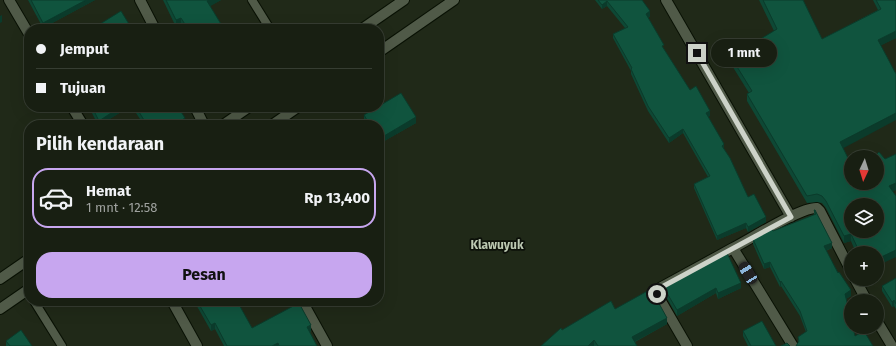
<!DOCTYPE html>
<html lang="id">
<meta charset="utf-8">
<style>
:root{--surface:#181f12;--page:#21271b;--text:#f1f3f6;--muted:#9fa29f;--line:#363d32;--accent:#c7a6ef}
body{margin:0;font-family:"Fira Sans",sans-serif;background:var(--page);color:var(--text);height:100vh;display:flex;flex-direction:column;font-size:15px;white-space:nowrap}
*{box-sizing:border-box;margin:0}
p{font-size:13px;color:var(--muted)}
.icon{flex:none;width:22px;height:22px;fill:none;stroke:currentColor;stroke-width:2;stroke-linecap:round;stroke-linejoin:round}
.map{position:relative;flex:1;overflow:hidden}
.drawer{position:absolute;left:24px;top:120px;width:360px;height:186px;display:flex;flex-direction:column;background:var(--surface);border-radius:16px;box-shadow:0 4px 16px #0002,0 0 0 1px var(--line)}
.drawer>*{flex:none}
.banner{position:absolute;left:24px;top:24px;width:360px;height:88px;border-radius:16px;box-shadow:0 4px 16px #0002,0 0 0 1px var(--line);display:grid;align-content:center;height:88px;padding:0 12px;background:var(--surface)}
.needle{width:26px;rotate:184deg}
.controls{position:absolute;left:844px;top:150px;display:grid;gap:8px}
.controls a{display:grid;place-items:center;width:40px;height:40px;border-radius:50%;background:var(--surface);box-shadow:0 4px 16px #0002,0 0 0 1px var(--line);font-size:20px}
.end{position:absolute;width:18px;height:18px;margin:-9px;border:5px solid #cdd3c9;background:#111;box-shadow:0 0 0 2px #111}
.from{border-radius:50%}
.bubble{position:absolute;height:28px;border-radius:14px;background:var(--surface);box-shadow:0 4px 16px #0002,0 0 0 1px var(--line);font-size:13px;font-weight:700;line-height:28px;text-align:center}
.car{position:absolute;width:12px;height:24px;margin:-12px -6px;border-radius:5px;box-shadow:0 0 3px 1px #0007;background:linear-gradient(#222 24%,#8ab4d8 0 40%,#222 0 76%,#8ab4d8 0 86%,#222 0)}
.banner b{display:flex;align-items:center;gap:14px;height:38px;font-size:15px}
.banner b+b{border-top:1px solid var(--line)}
.banner i{width:10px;height:10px;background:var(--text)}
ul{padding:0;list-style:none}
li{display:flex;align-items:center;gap:12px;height:60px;margin:0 8px 6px;padding:0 4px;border:2px solid transparent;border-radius:16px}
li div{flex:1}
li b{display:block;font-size:15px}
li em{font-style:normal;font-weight:700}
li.active{border-color:var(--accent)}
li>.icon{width:36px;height:36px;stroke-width:1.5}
h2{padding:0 12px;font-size:18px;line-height:48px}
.button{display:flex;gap:8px;margin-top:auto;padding:8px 12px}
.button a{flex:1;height:46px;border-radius:16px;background:var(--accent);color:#111;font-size:16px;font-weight:700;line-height:46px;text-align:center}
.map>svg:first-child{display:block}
</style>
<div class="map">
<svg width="896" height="346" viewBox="0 0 896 346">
<rect width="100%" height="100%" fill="#202918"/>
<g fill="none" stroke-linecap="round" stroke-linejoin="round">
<g stroke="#091104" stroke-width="10">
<path id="lane" d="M252 0 270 29
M34 301 62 346"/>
</g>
<g stroke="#091104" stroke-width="12">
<path id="street" d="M9 0 29 34
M140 0 155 29
M666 0 791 217
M72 107 83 125
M195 107 204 125
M855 279 867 301
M172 301 197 346
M302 301 327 346
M877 321 892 346
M687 346 658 296 657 291 660 288 733 248
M793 346 733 248C749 240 802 206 817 208L820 211 851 271"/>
</g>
<g stroke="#091104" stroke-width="12">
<path id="secondary" d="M362 29 404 0
M379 52 454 0
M223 125 249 107
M272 125 298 107
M0 279 29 259
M0 309 29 289"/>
</g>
<use href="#lane" stroke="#505a48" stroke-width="8"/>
<use href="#street" stroke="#505a48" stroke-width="10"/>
<use href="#secondary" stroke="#505a48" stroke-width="10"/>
</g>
<path fill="#0e4835" d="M28 0H95L43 28Z
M163 0H221L210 6 224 29H184L181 25 176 27Z
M595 0H642L650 16 648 18 664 49 690 90 710 116H708L724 149 748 197 766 222 748 232 746 228 717 240 694 188V184L708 177 683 133 669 143 648 111 631 74V71L613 38V34L625 28 607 6 602 9Z
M759 0H803L822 39 878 10 873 0H896V38L881 45 843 148 851 183 893 191 877 253H856L851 241 844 243 826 208 822 203 817 202 807 203 747 101V94L749 93 731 64V57L774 31Z
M89 107H129L100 125H98Z
M132 107H178L185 123 182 125H144Z
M364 115 416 123 379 144V125H367L364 120Z
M814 210H815L832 248 826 251 851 296 846 299 855 336 798 343V337L806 332 800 316 781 286 780 287 770 267 764 269 753 244V239L814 215Z
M896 278V309L894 306 892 307 882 291V286Z
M664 288H741L718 299 716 293 677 316 664 293Z
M194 301H237L252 328 311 331 310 332 317 346H224L215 329 211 331Z
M615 309 667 324 635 342 637 346H541L562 330Z
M743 331 776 346H748L743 336Z
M6 341 32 346H6Z"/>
<path fill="#0b3b2b" d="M86 0H95L43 28V23Z
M209 0H221L207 8V1Z
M607 1V6L602 9V5Z
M650 11V16L646 19V14Z
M2 15V22L0 23V16Z
M181 18V25L176 27V20Z
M896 31V38L878 47V40Z
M120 107H129L100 125H99V121Z
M710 111V116L706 118V113Z
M896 113V120L840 150V142Z
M416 117V123L379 144V139Z
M185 118V123L182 125H174Z
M683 129V133L669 143V138Z
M724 144V149L722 151V146Z
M896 183V190L889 193V186Z
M766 217V222L748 232V227Z
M746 223V228L717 240V236Z
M851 234V241L844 243V236Z
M832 243V248L824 251V246Z
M896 250V257L877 266V259Z
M770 262V267L764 269V264Z
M781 281V286L780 287V282Z
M741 283V288L718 299V293Z
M716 288V293L677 316V310Z
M851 290V296L845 299V294Z
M894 300V306L892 307V302Z
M667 318V324L632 343V337Z
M215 323V329L211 331V325Z
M311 325V331L307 333V327Z
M594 340V346H588Z
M278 343V346H272Z"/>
<path fill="#10543e" stroke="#0b3b2b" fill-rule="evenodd" d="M31 0H86L43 23Z
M166 0H209L207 1 224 29H188L181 18 176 20Z
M598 0H642L650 11 646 14 664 45 662 46 690 90 696 86 710 111 706 113 724 144 722 146 730 158 748 197 754 194 766 217 748 227 746 223 717 236 694 184 710 176 683 129 669 138 648 106 631 69 632 68 613 34 628 27 607 1 602 5Z
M763 0H803L822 39 881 9 876 0H896V31L878 40 896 74V113L840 142 851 164V183H877V157H874L879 152 885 159 896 154V183L889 186 896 196V250L877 259V253H860L851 234 844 236 826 201 822 196 817 194 807 196 747 94 752 91 731 57 777 29ZM851 205H877V231H851Z
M121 11 132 29H92Z
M256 26 258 29H252Z
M401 93 416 117 379 139V125H370L364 115Z
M92 107H120L99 121Z
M136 107H178L185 118 174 125H147Z
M814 210H815L832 243 824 246 838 273 839 272 851 290 845 294 851 319V327H853L855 336 864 331 873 346H796L799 341 798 337 807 331 800 311 781 281 780 282 770 262 764 264 753 239 772 228 773 231 816 214Z
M727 253 741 283 718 293 716 288 677 310 664 288Z
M896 278V304L894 300 892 302 882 286Z
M651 289 667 318 632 337 637 346H598L594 340 588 346H541L561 328 562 330 611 301 615 309Z
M197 301H237L252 328 299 303 311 325 307 327 317 346H279L278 343 272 346H227L215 323 211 325Z
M762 321 776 346H751L743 331Z
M21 330 32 346H10L6 341Z
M787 343 790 346H781Z"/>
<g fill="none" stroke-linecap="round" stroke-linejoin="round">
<path stroke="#cdd3c9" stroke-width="5" d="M657 294 658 290 660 288 791 217 697 53"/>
</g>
<g text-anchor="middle" stroke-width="3.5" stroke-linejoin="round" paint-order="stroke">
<g font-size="12" font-weight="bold" fill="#bcc8b2" stroke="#0c1009">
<text x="497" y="249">Klawuyuk</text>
</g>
</g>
</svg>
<div class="controls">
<a><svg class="needle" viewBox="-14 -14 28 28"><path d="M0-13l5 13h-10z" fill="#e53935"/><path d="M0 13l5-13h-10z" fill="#9fa29f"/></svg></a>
<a><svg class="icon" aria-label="layers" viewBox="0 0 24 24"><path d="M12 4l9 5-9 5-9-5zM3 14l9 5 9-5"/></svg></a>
<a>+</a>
<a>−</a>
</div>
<i class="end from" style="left:657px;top:294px"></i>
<i class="end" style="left:697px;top:53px"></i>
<div class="bubble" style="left:711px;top:39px;width:66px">1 mnt</div>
<i class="car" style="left:748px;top:273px;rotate:329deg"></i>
<div class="banner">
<b><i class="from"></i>Jemput</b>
<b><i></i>Tujuan</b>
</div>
<section class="drawer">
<h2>Pilih kendaraan</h2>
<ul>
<li class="active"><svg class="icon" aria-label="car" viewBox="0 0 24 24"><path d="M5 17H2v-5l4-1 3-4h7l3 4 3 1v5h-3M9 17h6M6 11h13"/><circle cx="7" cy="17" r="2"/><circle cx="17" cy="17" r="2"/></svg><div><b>Hemat</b><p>1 mnt · 12:58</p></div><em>Rp 13,400</em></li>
</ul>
<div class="button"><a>Pesan</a></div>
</section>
</div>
